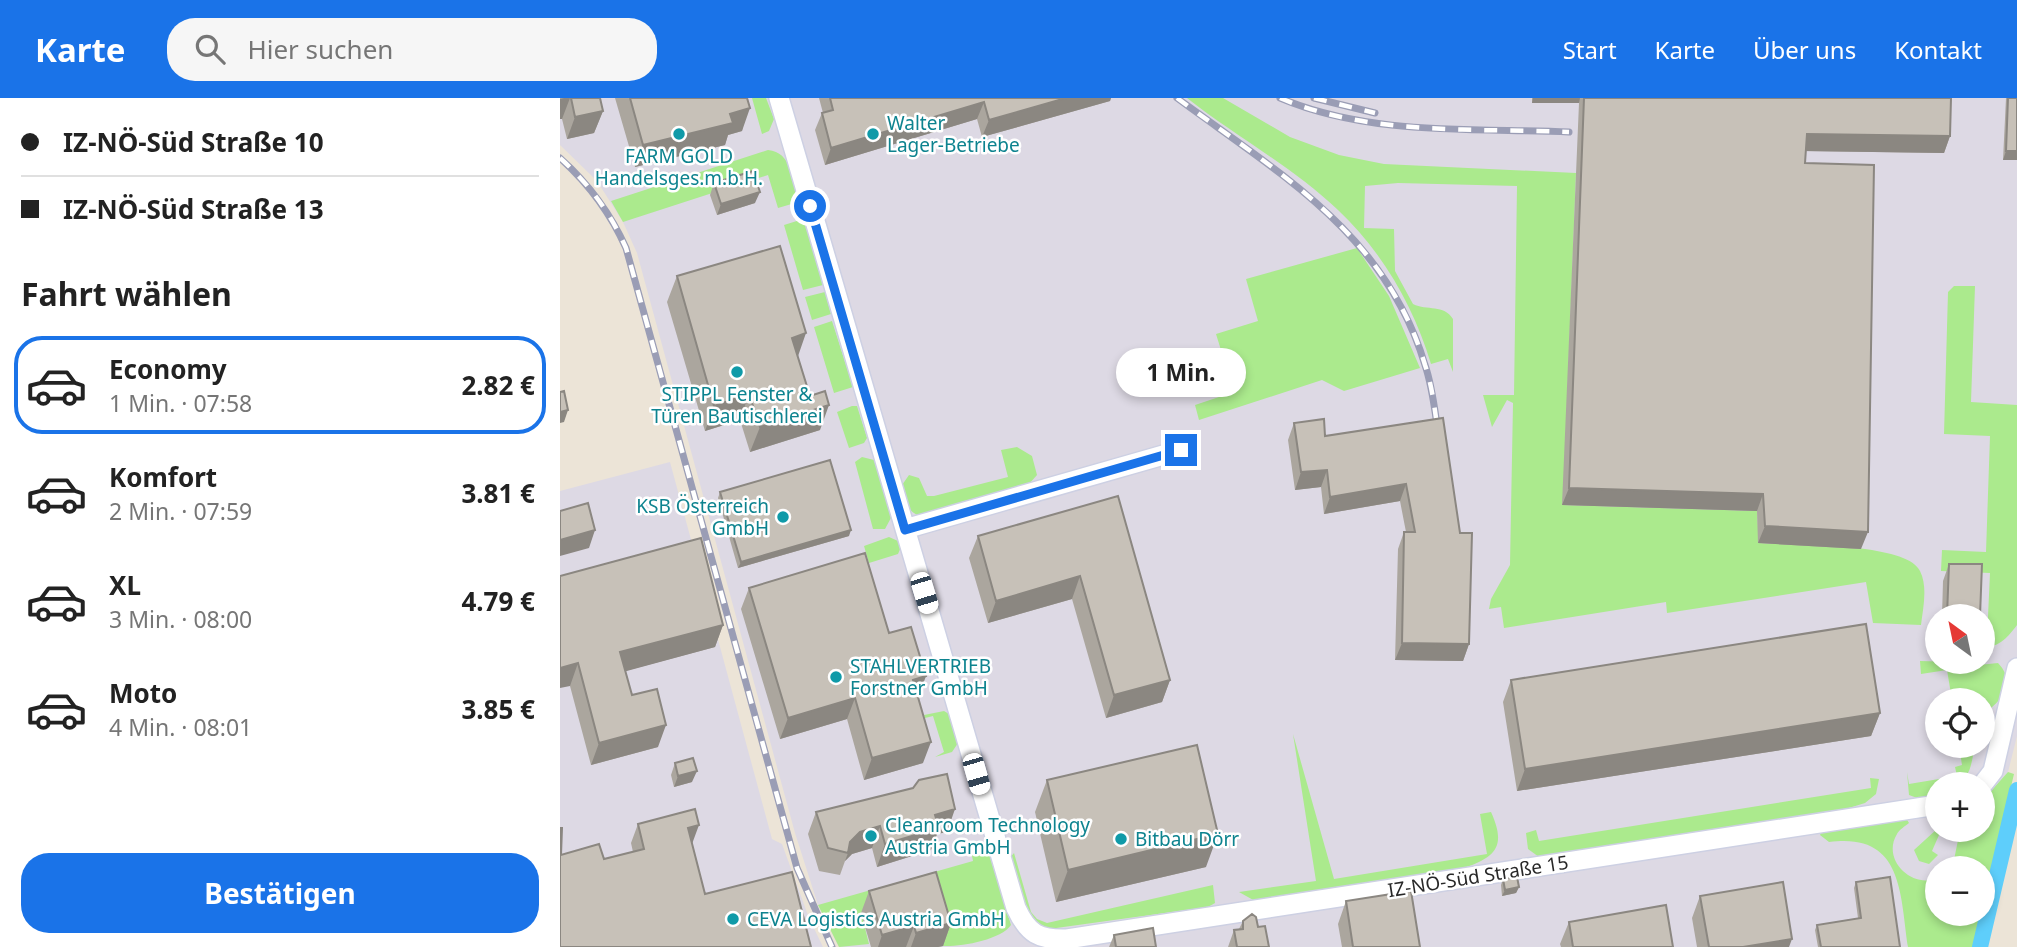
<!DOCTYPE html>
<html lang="de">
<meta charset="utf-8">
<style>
:root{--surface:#fff;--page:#f6f6f6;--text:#222;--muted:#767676;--line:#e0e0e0;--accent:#1a73e8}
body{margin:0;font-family:"Noto Sans",sans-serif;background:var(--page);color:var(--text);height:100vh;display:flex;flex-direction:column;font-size:26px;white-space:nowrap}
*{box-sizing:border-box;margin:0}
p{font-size:23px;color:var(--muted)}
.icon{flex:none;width:38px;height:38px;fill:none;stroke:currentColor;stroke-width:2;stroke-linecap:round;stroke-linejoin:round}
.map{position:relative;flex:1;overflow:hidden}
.drawer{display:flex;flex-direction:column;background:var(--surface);width:560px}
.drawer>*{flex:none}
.guide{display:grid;align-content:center;height:154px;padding:0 21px;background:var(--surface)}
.needle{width:46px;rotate:327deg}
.fabs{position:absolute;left:1365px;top:506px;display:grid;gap:14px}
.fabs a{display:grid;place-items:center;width:70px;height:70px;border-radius:50%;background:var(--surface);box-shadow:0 4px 10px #0003;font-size:35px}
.end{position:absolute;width:32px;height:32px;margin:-16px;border:9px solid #1a73e8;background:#fff;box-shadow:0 0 0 4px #fff}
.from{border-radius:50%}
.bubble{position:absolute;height:49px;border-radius:24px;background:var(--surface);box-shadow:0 4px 10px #0003;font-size:23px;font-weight:700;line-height:49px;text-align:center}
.car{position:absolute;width:21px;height:42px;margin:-21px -10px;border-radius:9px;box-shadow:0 0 5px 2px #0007;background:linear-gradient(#fff 24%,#345 0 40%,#fff 0 76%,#345 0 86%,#fff 0)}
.guide b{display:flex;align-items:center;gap:24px;height:66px;font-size:26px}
.guide b+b{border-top:2px solid var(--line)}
.guide i{width:18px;height:18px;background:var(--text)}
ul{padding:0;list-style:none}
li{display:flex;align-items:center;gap:21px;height:98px;margin:0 14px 10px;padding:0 7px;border:4px solid transparent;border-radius:28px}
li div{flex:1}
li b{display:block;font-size:26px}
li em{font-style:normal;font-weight:700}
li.active{border-color:var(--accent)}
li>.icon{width:63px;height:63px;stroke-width:1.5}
h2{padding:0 21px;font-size:32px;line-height:84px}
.cta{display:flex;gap:14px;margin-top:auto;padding:14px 21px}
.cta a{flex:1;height:80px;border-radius:28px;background:var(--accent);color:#fff;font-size:28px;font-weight:700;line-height:80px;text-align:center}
header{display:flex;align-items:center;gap:42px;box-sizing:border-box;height:98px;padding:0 35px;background:var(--accent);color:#fff}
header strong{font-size:33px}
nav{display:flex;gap:38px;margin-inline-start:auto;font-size:24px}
.search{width:490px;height:63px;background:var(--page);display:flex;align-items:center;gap:18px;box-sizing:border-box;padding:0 24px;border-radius:28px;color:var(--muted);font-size:26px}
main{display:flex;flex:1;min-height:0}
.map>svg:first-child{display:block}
</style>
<header>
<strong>Karte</strong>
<div class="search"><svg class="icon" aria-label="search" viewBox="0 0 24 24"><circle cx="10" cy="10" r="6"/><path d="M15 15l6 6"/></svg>Hier suchen</div>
<nav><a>Start</a><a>Karte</a><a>Über uns</a><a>Kontakt</a></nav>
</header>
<main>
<section class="drawer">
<div class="guide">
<b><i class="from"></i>IZ-NÖ-Süd Straße 10</b>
<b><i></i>IZ-NÖ-Süd Straße 13</b>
</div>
<h2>Fahrt wählen</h2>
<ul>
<li class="active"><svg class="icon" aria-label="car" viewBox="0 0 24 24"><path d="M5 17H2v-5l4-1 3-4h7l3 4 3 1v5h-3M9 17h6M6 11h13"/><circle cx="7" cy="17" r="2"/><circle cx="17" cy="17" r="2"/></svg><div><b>Economy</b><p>1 Min. · 07:58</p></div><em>2.82 €</em></li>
<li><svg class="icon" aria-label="car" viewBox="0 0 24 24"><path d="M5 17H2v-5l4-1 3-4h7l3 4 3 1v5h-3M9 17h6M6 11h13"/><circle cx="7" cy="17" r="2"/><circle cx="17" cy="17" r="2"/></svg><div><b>Komfort</b><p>2 Min. · 07:59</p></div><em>3.81 €</em></li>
<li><svg class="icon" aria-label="car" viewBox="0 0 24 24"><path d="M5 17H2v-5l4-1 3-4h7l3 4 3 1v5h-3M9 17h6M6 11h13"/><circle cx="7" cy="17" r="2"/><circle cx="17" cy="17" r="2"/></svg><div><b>XL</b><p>3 Min. · 08:00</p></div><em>4.79 €</em></li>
<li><svg class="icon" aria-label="car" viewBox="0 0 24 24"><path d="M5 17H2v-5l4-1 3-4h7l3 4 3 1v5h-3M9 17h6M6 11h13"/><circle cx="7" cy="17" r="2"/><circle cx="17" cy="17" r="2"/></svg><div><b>Moto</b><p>4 Min. · 08:01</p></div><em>3.85 €</em></li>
</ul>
<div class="cta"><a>Bestätigen</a></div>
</section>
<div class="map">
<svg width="1457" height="849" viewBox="0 0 1457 849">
<rect width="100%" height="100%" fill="#ece4d7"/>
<path fill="#ddd9e4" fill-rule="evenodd" d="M0 0H1457V638L1448 674 1423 717V686H1377V732H1415L1405 770H1377V816L1384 849H279L258 807 235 735 77 155 63 124 37 83 0 47ZM1377 518H1423V564H1377ZM1377 602H1423V648H1377Z
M110 364 212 741 222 746 249 820 263 849H0V393Z"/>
<path fill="#abea8d" d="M192 0H206L214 21 209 33 202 36Z
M627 0H663L730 39 779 57 824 66 1016 75 1003 407 1197 413 1199 445C1230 447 1347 444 1360 473 1368 489 1363 510 1361 527L1313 525 1306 484 1107 515 1106 504 944 530 941 509 929 511 931 501 950 467 953 305 947 302 932 329 923 297H954L957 88 838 85 805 88 804 130 834 131 835 173 853 206C867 213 884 206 893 221V274L888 261 871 266C854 209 822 153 778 112 733 69 675 38 627 0Z
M208 52C232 54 232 82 238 101L235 105 218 110 208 77 63 124 51 103Z
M240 122 246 126 263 187 243 192 224 127Z
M797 150 829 198 860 270 784 293 762 282 639 322 635 307 674 294 656 236 698 223 686 181Z
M1394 188H1415L1411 304 1457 307V527C1448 539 1439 550 1423 549V542L1427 540 1430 475 1381 473 1382 452 1426 454 1430 338 1384 336 1388 194Z
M265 194 271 216 252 222 245 199Z
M272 223 293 289 274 295 254 229Z
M292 308H297L307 340 304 345 289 350 277 314Z
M457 349 472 358 477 377 469 386 360 418C345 413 345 401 342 387L349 377 359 380 367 398H374L448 379 441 352Z
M302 359 314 362 332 418 325 431H313L295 364Z
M329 439 338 443 341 449 338 456 309 465 304 448Z
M1360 563 1395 564V574L1409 568 1438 565C1457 585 1442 603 1423 616V602H1392L1387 572 1361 576Z
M384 613 389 616 398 645 392 654 375 659 384 654 373 618 365 620 364 617Z
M733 636 774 781 927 756 920 716 931 714C947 749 935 759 904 770L695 803 679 794 756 783Z
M1399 648H1415C1409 677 1410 686 1377 686V698L1360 701 1349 697 1347 674 1349 686 1397 678 1395 669 1402 667Z
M1448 674 1454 676 1423 807V770H1389L1394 762 1400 732H1423V702Z
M1310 680 1319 681 1316 696 1305 705 1279 713 979 759 968 751 966 735 976 732 979 743 1311 690Z
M1346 720 1349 725C1345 728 1339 732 1337 736 1321 762 1353 791 1377 780V816H1421L1413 849H1348C1340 795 1343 734 1269 744L1260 737 1261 735Z
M1377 731 1379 737 1372 753 1378 757 1369 766 1359 763 1354 752Z
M427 749 451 827C441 842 400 849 383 848L368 796 301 814 309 846 279 849 258 807 413 763 411 752Z
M454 755 471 814 477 821 487 825 653 787 655 805 648 809 489 831C461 820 457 787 449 761Z"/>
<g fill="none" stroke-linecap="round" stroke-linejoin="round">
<path stroke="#5ecefb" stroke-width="16" d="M1420 849 1457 692"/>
<g stroke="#cdd0e3" stroke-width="22">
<path id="minor" d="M219 0 456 810C468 836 479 842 507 841L1377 707
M345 431 621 352
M1423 686 1433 673 1457 570"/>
</g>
<use href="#minor" stroke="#fff" stroke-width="19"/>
<g stroke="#9a9db5" stroke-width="7">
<path id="rail" d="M617 0C720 76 826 136 865 267 873 290 875 316 879 340
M720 0C810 38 913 30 1009 34
M754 0 815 15
M0 60C29 86 50 114 66 150L237 770 272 849"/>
</g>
<use href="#rail" stroke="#fff" stroke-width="4.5" stroke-dasharray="13" stroke-linecap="butt"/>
</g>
<path fill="#aba69e" d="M0 0H40L43 13 34 35 7 41 2 21H0Z
M55 0H187L182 33 168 37 165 47 75 69Z
M259 0H551L550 3 422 39 417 21 265 67 255 32 262 15H263Z
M972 0H1391L1390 38 1384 55 1246 53 1245 65 1301 451 1198 445 1197 413 1002 407 1019 5H972Z
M1446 0H1457V62H1443Z
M154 85 195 105 157 117 150 97Z
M117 178 238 258 260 332 190 354 180 322 145 333 107 204Z
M883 320 909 546 903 563 835 562 838 451 844 434H846L840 403 764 416 761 389 735 392 728 342 734 325 765 338Z
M160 394 289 438 178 470 158 400Z
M558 398 610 582 602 604 546 620 512 501 428 525 409 460 418 438Z
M1389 466 1420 518H1382L1383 483Z
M0 478 163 527 155 549 65 573 72 597 98 649 31 667 10 588Z
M189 490 329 535 358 599 363 665 304 682 287 621 220 641 181 511Z
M951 582 1320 615 1311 638 957 693 943 604Z
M115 665 132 684 114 689 111 677Z
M487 682 646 769 496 804 475 714Z
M353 690 387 734 377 736 371 752 317 769 312 750 292 756 285 763 280 777 259 773 248 736 256 714Z
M78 726 132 746 145 796 1 757 44 761 73 754 71 745Z
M943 781 959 789 956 795 942 798 941 787Z
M1296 784 1340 849H1258L1255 832 1257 827 1298 820 1294 790Z
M309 793 391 825 383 848 378 849H311L301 815Z
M1140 798 1229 849H1137L1132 820Z
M786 803 860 849H782L778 826Z
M683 823 698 829 709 849H668L674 832 679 831Z
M1009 824 1113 849H1001L1000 846Z
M554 837 596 849H549Z"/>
<path fill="#8b8781" d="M4 0H10L2 21H0V1Z
M506 0H551L550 3 422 39 429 22Z
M973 0H1020L1019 5H972Z
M424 4 417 21 265 67 271 50Z
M190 10 182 33 168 37 165 47 75 69 83 47 170 16Z
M43 13 34 35 7 41 15 19Z
M1247 36 1390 38 1384 55 1241 53Z
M1446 53H1457V62H1443Z
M200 94 195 105 157 117 161 106Z
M246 235 237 261 232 240Z
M189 296 180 322 145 333 154 308Z
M269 307 260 332 190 354 200 329Z
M8 312 4 324 0 325V314Z
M767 372 761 389 735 392 741 374Z
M846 386 840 403 764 416 770 399Z
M1009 390 1203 396 1197 413 1002 407Z
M1205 428 1308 434 1301 451 1198 445Z
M35 432 29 450 0 458V442Z
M291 432 289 438 178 470 181 464Z
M520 478 512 501 428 525 436 503Z
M163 527 155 549 52 577 60 554Z
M842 545 909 546 903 563 835 562Z
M18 565 10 588 0 590V570Z
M366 578 358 600 353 582Z
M610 582 602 604 546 620 554 597Z
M295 600 287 621 220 641 228 620Z
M1320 615 1311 638 957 693 965 671Z
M106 627 98 649 31 667 39 645Z
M371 644 363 665 304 682 312 660Z
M137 673 132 684 114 689 118 678Z
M395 711 387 734 377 736 371 752 317 769 325 746 375 717Z
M139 727 132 746 128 730Z
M320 728 312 750 292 756 285 763 288 755 290 744 300 734Z
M658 736 646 769 496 804 508 772Z
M959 789 956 795 942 798 945 792Z
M391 825 383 848 378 849H351L356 835Z
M354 828 346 849H318L322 837Z
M1232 841 1229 849H1183Z"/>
<path fill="#c7c1b8" stroke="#8b8781" stroke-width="2" d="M11 0H40L43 13 15 19Z
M70 0H187L190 10 170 16 173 25 83 47Z
M270 0H506L429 22 424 4 271 50 262 15 273 12Z
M1024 0H1391L1390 38 1247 36 1245 65 1314 67 1308 434 1205 428 1203 396 1009 390Z
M1448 0H1457V53H1446Z
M193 73 200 94 161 106 154 85Z
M220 148 246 235 232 240 250 298 265 293 269 307 200 329 189 296 154 308 117 178Z
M4 293 8 312 0 314V294Z
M883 320 900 435H912L909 546 842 545 844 434H855L846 386 770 399 767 372 741 374 734 325 764 321 765 338Z
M270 362 291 432 181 464 160 394Z
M558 398 610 582 554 597 520 478 436 503 418 438Z
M28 405 35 432 0 442V413Z
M141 440 163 527 60 554 72 597 97 591 106 627 39 645 18 565 0 570V478Z
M305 455 329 535 351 529 366 578 353 582 371 644 312 660 295 600 228 620 189 490Z
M1389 466H1422L1420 518H1387Z
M1306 526 1320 615 965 671 951 582Z
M637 647 658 736 508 772 487 682Z
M133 660 137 673 118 678 115 665Z
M387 676 395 711 375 717 379 730 325 746 320 728 300 734 290 744 288 755 268 750 256 714 353 690 359 682Z
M135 711 139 727 128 730 145 796 232 774 251 849H0V730H2L1 757 39 746 44 761 84 751 78 726Z
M376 774 391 825 356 835 354 828 322 837 309 793Z
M957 779 959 789 945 792 943 781Z
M1330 779 1340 849H1261L1257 827 1301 820 1296 784Z
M1223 784 1232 841 1183 849H1149L1140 798Z
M851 793 860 849H793L786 803Z
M1106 807 1113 849H1013L1009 824Z
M692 816 696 819 698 829 705 828 709 849H677L674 832 683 831V823Z
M593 830 596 849H556L554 837Z"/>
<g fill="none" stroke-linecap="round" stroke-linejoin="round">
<path stroke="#1a73e8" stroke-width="9" d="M250 108 345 432 621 352"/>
</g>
<g fill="#0f9aa8" stroke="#fff" stroke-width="2.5">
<circle cx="119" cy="36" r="7"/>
<circle cx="313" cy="36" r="7"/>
<circle cx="177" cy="274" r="7"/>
<circle cx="223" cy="419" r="7"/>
<circle cx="276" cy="579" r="7"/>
<circle cx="311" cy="738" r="7"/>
<circle cx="561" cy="741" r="7"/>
<circle cx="173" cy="821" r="7"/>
</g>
<g text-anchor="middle" stroke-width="5" stroke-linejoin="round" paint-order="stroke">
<g font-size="19" fill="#0d838f" stroke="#fff" text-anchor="start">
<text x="327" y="32">Walter<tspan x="327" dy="22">Lager-Betriebe</tspan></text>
<text x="119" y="65" text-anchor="middle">FARM GOLD<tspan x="119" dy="22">Handelsges.m.b.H.</tspan></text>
<text x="177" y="303" text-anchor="middle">STIPPL Fenster &amp;<tspan x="177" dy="22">Türen Bautischlerei</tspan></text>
<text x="209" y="415" text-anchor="end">KSB Österreich<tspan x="209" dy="22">GmbH</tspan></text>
<text x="290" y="575">STAHLVERTRIEB<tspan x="290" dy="22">Forstner GmbH</tspan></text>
<text x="325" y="734">Cleanroom Technology<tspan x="325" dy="22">Austria GmbH</tspan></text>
<text x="575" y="748">Bitbau Dörr</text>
<text x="187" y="828">CEVA Logistics Austria GmbH</text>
</g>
<g font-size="19" fill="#282828" stroke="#fff">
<text transform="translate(918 778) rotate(-9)" y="7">IZ-NÖ-Süd Straße 15</text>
</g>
</g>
</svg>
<div class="fabs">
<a><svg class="needle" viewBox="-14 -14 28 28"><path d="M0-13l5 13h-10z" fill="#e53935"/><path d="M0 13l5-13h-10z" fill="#767676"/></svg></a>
<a><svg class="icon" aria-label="locate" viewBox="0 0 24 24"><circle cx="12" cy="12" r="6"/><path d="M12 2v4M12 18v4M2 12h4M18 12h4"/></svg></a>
<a>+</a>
<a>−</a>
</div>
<i class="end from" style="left:250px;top:108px"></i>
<i class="end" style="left:621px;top:352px"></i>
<div class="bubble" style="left:556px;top:250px;width:130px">1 Min.</div>
<i class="car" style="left:364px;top:495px;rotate:163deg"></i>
<i class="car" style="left:416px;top:676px;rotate:164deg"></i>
</div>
</main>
